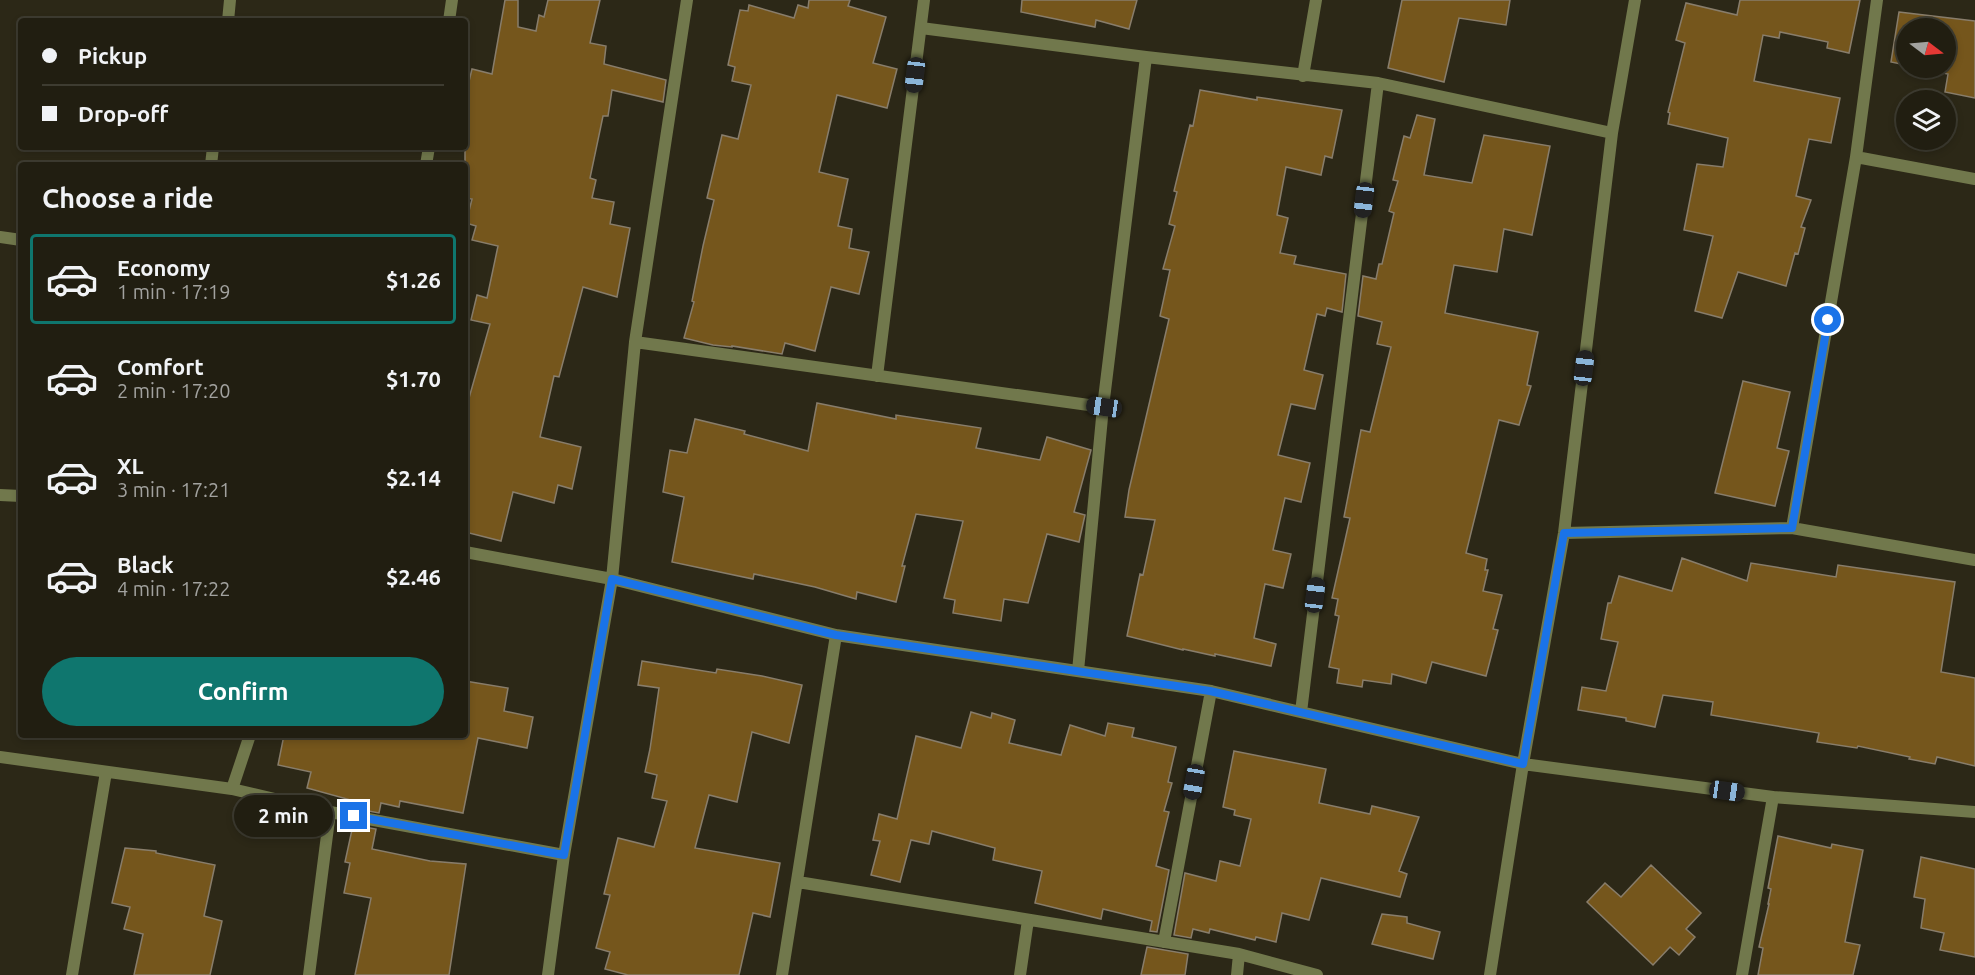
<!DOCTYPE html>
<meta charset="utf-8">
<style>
:root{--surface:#211e11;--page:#2d2b1f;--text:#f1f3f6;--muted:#a2a29f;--line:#3e3c31;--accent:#0f766e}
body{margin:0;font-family:Ubuntu,sans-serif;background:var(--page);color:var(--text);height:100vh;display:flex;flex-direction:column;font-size:22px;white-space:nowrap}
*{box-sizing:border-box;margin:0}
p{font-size:20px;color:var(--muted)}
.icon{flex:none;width:33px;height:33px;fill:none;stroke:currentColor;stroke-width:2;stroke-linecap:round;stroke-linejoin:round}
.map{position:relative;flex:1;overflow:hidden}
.sheet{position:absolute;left:18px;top:162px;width:450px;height:576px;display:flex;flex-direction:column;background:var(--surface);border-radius:6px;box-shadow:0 3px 9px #0003,0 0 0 2px var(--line)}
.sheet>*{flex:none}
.hud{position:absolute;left:18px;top:18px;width:450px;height:132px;border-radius:6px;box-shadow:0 3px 9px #0003,0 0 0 2px var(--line);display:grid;align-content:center;height:132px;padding:0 24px;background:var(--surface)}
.needle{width:39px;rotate:106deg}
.fabs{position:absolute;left:1896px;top:18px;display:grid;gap:12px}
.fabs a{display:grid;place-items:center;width:60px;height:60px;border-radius:50%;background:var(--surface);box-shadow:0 3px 9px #0003,0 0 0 2px var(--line);font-size:30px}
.end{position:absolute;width:27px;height:27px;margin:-14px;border:8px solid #1a73e8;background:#fff;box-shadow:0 0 0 3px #fff}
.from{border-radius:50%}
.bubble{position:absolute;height:42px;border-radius:21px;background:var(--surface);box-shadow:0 3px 9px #0003,0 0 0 2px var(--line);font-size:20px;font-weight:700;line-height:42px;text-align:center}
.car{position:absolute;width:18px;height:36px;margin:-18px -9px;border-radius:8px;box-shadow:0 0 4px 2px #0007;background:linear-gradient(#222 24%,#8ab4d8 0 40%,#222 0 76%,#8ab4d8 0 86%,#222 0)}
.hud b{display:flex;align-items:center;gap:21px;height:57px;font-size:22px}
.hud b+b{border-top:2px solid var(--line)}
.hud i{width:15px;height:15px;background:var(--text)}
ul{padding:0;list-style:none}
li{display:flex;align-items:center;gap:18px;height:90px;margin:0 12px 9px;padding:0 12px;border:3px solid transparent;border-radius:6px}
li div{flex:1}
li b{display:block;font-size:22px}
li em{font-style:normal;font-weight:700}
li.selected{border-color:var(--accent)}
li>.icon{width:54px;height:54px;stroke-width:1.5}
h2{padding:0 24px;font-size:27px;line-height:72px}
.button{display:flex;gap:12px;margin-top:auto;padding:12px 24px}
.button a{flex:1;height:69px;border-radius:36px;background:var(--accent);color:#fff;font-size:24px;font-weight:700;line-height:69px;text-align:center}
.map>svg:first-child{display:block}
</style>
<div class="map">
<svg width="1975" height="975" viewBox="0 0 1975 975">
<rect width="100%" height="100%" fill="#2c2817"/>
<path fill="#75561c" stroke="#887d6b" stroke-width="1.5" d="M505 0H518V27L536 31 539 15 544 17 548 0H600L590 43 606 46 604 64 666 80 663 102 612 90 608 116H603L590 178 596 180 592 198 614 202 610 224 630 228 617 297 583 287 559 377 554 376 540 437 581 447 572 489 558 485 554 503 513 492 501 541 465 532V397L469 398 490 324 471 320 477 295 487 298 498 246 472 240 476 226 466 223 472 199 465 198V98L472 69 492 74Z
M809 0H850L848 6 886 17 873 63 897 69 887 108 837 95 819 172 848 179 838 226 852 229 849 248 869 252 859 294 831 287 815 351 785 343 782 354 732 346V347L713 345 684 338 694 302 692 301 703 246 714 200 707 198 722 135 738 139 751 85 732 81 735 67 728 65 740 10 748 11 749 5 794 18 798 5 808 8Z
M1022 0H1137L1129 29 1096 20 1095 27 1021 12Z
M1402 0H1510L1506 25 1459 18 1444 82 1388 68Z
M1740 0H1860L1849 53 1827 48 1828 42 1780 32 1779 38 1763 35 1754 81 1840 98 1831 143 1809 139 1796 196 1811 200 1801 227 1805 228 1798 254 1795 253 1786 286 1738 272 1722 318 1695 311 1713 236 1684 230 1697 164 1723 167 1728 138 1668 124 1670 113 1668 112 1685 43 1676 40 1686 3 1737 15Z
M1899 12 1975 21V98L1945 92 1948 74 1918 68H1946V28H1906V65L1891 62Z
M1200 90 1257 100V97L1342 110 1332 158 1325 156 1321 175 1286 167 1277 215 1288 218 1280 253 1296 256 1294 264 1346 274 1342 312 1327 308 1325 316 1317 314 1304 370 1323 375 1315 409 1291 404 1278 455 1310 463 1301 502 1285 498 1273 550 1291 554 1283 588 1265 584 1254 638 1276 644 1271 666 1215 654V656L1183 649V650L1127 636 1140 574 1143 575 1155 520 1125 517 1129 490 1169 319 1160 316 1170 270 1163 269 1175 226 1169 224 1177 192 1174 191 1190 125 1193 126Z
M1417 115 1435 119 1424 175 1472 183 1484 135 1550 146 1532 235 1504 229 1497 272 1454 265 1445 313 1538 332 1527 385 1531 386 1519 425 1499 420 1466 553 1487 559 1485 570H1488L1483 591 1502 595 1493 629 1498 630 1486 676 1432 662 1426 683 1392 674 1391 684 1363 680 1362 687 1337 683 1339 669 1329 667 1339 616 1335 615 1338 599 1332 598 1350 518 1344 517 1361 430 1370 432 1391 347 1377 344 1382 322 1358 316 1363 276 1376 279 1379 264H1382L1394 213 1389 211 1398 181 1393 180 1404 136 1410 138Z
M1743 381 1790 392 1777 448 1789 451 1775 506 1715 493Z
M817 403 896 419V415L981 428 976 448 1040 460 1047 437 1091 450 1074 512 1085 515 1079 542 1047 534 1028 603 1004 599 1001 621 953 613 955 600 944 598 963 521 916 514 902 566H905L896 602 857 592 856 599 815 587 754 574 753 579 672 562 684 497 663 492 670 450 687 453 695 419 745 431 744 434 808 451Z
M1682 558 1747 581 1751 563 1836 577 1838 565 1955 582 1941 672 1975 678V766L1937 757 1935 764 1909 759 1910 757 1858 746 1857 748 1817 742 1819 733 1711 715 1713 702 1663 695 1655 727 1626 721V718L1578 710 1582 687 1606 691 1618 642 1601 639 1608 603H1611L1619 576 1672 591Z
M642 661 716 673 717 669 762 676 802 685 789 743 752 732 737 802 709 795 695 848 780 863 770 917 753 913 739 975H628L605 969 610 952 596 948 610 895 604 894 618 838 654 847 667 801 652 798 657 775 645 772 650 749 659 688 638 685Z
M465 681 508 688 504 711 533 717 527 748 478 738 463 813 400 801 399 807 381 803 379 813 357 809 358 802 307 788 311 772 278 765 284 735H465Z
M971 712 991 718 992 713 1015 720 1009 743 1061 755 1070 725 1105 736 1108 723 1134 728 1132 737 1176 747 1168 782 1172 783 1164 811 1169 812 1156 866 1169 870 1157 932 1150 931 1152 921 1103 909 1101 919 1035 903 1042 871 993 860 995 848 932 831 929 844 911 840 900 882 871 875 880 841 873 840 879 814 897 819 916 736 961 748Z
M1234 751 1326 769 1319 803 1370 814 1372 806 1419 817 1399 871 1407 874 1400 897 1321 878 1309 920 1282 913 1276 942 1256 937 1255 940 1210 929 1209 933 1193 929 1191 938 1174 935 1185 873 1216 881 1220 861 1240 866 1251 819 1234 815 1235 810 1223 807Z
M353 825 376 829 372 849 430 861 466 864 449 975H355L371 898 344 893 350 863 345 862Z
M1778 836 1831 848 1832 844 1863 850 1845 942 1860 945 1853 975H1758L1763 948 1759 947 1769 904H1768L1771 889 1768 888Z
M125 848 156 851V853L215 865 204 916 222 921 210 975H134L143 934 124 929 130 907 112 903Z
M1921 857 1975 869V957L1940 950 1944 933 1921 928 1925 899 1914 897Z
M1651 865 1701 913 1686 929 1695 937 1679 955 1670 947 1653 965 1587 902 1605 883 1621 897Z
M1382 914 1407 917V923L1440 932 1433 959 1372 944Z
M1147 947 1188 954 1185 975H1141Z"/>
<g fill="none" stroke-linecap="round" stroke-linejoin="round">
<path stroke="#71784c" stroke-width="12" d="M228 21 230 0
M449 21 452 0
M921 28 1146 57 1378 83 1612 133
M1303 76 1316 0
M1856 157 1975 179
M211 165 213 147
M426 165 429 147
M0 237 21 240
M635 342 1103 407
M877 376 924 0
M0 495 21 496
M1792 528 1856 157 1877 0
M1564 533 1792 528 1975 560
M465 552 612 579 836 635 1211 691 1523 764 1773 797 1975 812
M1078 671 1103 407 1146 57
M1301 712 1378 83
M0 757 232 789 330 812 564 855
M232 789 250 735
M798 882 1239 954 1317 975
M1164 942 1211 691
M72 975 106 772
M309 975 330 812
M548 975 564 855 612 579 635 342 687 0
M782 975 836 635
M1020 975 1028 920
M1237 975 1239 954
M1490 975 1523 764 1564 533 1612 133 1635 0
M1742 975 1773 797"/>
</g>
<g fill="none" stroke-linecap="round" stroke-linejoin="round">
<path stroke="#1a73e8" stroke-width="8" d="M354 816 564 855 612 579 836 635 1210 691 1523 764 1564 533 1792 528 1828 320"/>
</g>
</svg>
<div class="fabs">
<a><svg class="needle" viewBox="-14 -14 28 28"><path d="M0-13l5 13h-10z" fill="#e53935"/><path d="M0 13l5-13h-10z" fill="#a2a29f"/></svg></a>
<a><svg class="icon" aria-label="layers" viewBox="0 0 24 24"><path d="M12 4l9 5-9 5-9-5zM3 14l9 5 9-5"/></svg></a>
</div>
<i class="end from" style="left:1828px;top:320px"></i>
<i class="end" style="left:354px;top:816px"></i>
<div class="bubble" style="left:234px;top:795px;width:99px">2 min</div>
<i class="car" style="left:915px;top:75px;rotate:187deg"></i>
<i class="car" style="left:1364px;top:200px;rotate:187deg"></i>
<i class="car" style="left:1584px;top:368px;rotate:7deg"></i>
<i class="car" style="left:1104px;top:407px;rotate:278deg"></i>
<i class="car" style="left:1315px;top:595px;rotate:7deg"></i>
<i class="car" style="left:1194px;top:782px;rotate:190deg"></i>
<i class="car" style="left:1727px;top:791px;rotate:98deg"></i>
<div class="hud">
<b><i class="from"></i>Pickup</b>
<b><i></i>Drop-off</b>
</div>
<section class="sheet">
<h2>Choose a ride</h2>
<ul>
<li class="selected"><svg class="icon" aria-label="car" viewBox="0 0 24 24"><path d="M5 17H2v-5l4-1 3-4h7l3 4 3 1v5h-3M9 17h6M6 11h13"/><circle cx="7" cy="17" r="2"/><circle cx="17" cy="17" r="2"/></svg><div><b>Economy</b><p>1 min · 17:19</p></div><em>$1.26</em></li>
<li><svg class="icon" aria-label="car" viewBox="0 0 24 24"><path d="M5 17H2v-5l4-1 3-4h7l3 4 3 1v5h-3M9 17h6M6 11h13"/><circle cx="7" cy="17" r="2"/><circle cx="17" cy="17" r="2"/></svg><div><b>Comfort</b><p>2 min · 17:20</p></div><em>$1.70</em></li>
<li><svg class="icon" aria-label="car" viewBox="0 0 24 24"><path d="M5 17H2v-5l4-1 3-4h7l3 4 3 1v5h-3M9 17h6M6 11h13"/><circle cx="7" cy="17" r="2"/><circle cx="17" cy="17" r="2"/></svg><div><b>XL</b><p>3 min · 17:21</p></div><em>$2.14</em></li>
<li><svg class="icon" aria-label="car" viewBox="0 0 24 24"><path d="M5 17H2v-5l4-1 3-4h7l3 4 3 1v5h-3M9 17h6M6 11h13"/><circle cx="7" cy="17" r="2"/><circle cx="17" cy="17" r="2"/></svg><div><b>Black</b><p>4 min · 17:22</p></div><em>$2.46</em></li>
</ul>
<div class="button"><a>Confirm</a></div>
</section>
</div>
